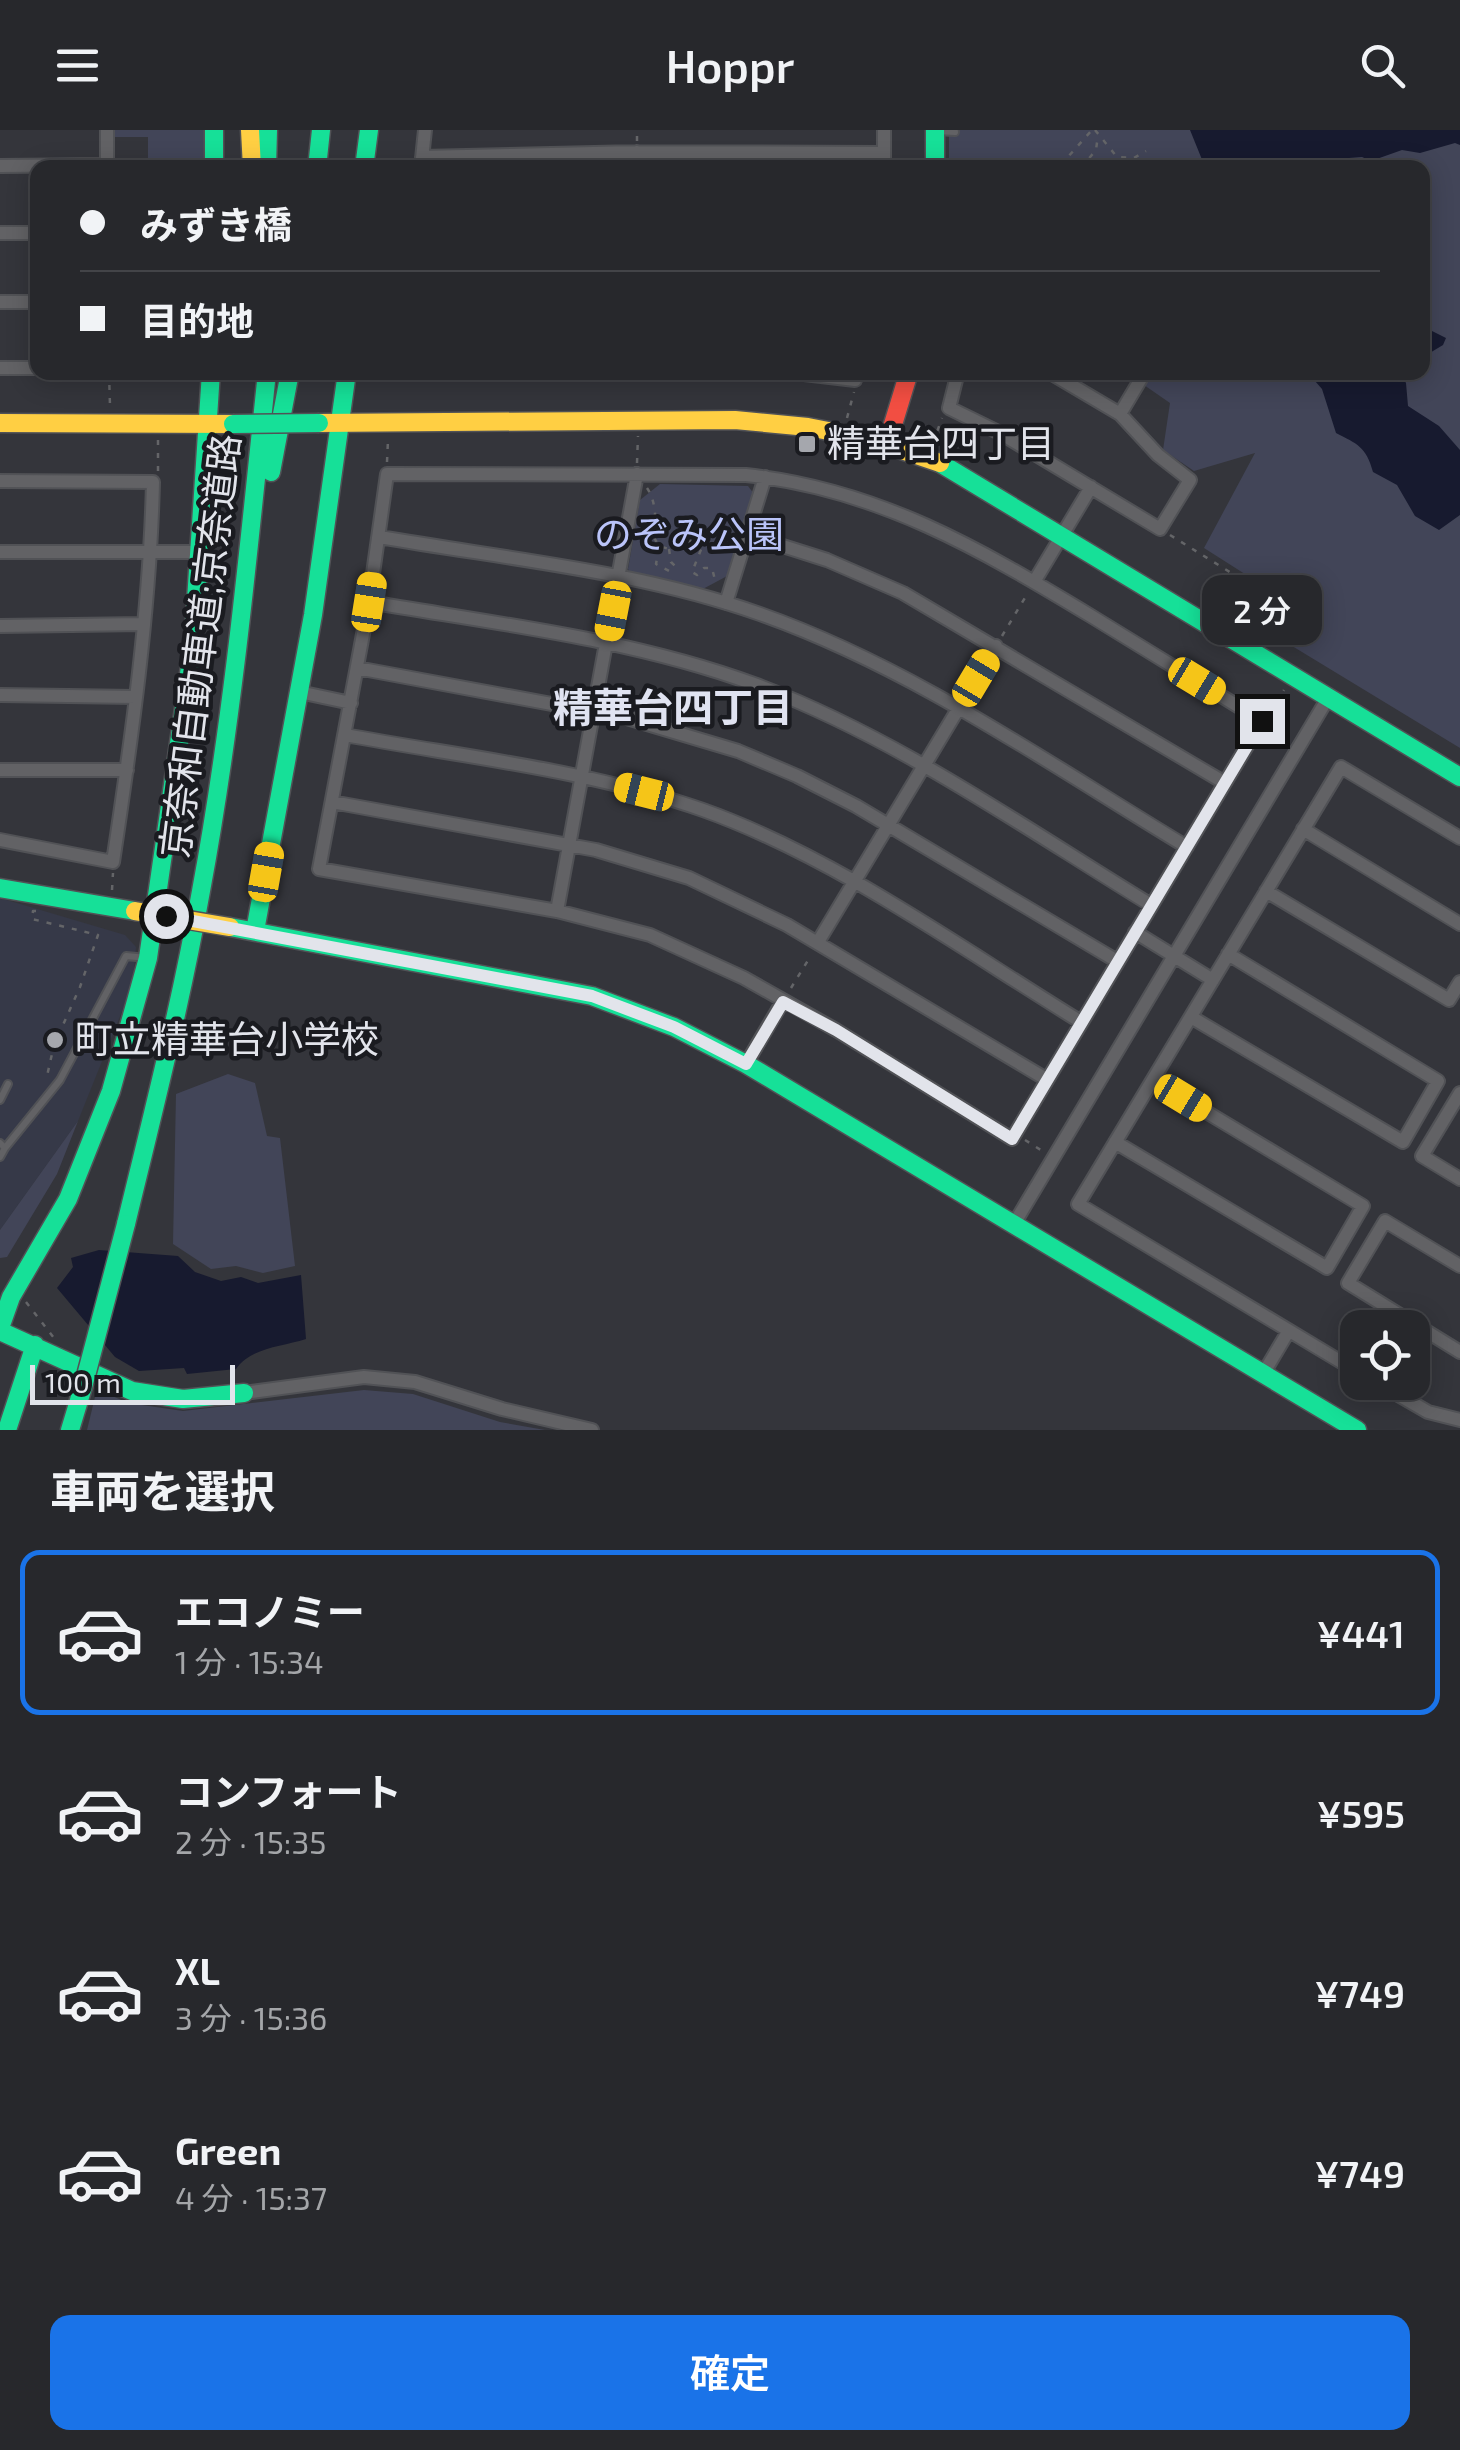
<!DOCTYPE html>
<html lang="ja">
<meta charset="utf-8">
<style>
:root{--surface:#27282c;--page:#333438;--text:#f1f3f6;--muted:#a4a6a9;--line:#434448;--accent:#1a73e8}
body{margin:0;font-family:"Exo 2","Noto Sans JP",sans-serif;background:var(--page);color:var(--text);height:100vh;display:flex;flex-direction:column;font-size:38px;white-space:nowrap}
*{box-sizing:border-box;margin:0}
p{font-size:32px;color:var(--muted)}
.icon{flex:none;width:55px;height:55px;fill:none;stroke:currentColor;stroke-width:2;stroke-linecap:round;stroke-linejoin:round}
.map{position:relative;height:1300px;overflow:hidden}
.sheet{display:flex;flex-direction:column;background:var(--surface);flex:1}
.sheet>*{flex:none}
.top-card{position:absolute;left:30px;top:30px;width:1400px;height:220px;border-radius:20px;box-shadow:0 5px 25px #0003,0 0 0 2px var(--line);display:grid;align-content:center;height:220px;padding:0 50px;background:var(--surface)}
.buttons{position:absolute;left:1340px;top:1180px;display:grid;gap:20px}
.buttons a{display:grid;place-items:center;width:90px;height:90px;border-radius:20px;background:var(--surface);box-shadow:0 5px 25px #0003,0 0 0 2px var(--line);font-size:50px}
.scale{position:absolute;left:30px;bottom:25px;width:205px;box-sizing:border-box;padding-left:10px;border:5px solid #e2e4eb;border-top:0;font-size:28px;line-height:35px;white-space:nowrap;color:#e2e4eb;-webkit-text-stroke:8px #1a1b20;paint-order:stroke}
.end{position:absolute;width:45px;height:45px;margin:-22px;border:12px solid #e2e4eb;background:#111;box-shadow:0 0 0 5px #111}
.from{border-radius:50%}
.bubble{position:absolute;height:70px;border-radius:20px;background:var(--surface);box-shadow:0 5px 25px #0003,0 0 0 2px var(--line);font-size:32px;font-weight:600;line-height:70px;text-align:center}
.car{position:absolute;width:30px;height:60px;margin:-30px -15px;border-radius:12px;box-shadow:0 0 8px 2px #0007;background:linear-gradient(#f5c518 24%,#345 0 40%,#f5c518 0 76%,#345 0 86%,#f5c518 0)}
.top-card b{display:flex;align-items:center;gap:35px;height:95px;font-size:38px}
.top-card b+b{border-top:2px solid var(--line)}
.top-card i{width:25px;height:25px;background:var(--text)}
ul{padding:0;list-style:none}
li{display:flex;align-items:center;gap:30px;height:165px;margin:0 20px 15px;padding:0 30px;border:5px solid transparent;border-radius:20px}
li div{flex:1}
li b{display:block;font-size:38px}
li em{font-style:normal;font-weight:600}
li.selected{border-color:var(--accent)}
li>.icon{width:90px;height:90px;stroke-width:1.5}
h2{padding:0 50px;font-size:45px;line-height:120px}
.primary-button{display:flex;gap:20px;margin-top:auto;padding:20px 50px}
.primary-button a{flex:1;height:115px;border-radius:20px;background:var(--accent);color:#fff;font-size:40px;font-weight:600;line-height:115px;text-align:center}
header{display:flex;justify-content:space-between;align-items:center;height:130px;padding:0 50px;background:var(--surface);font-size:45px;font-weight:600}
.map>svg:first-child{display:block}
</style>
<header><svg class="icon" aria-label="menu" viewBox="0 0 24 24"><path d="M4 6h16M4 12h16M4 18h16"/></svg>Hoppr<svg class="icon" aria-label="search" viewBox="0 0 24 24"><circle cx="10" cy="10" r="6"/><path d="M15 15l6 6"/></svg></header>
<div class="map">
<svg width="1460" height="1300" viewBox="0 0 1460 1300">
<rect width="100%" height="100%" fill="#34353b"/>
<path fill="#363948" d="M0 768 125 805 136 817 133 854 78 991 0 1100Z"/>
<path fill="#424558" d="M113 0H206V37H148V7H113Z
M949 0H1460V618L1274 505 1292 474 1204 418 1255 323 1194 341 1163 320 1170 273 1144 255 1150 242H1422V38L949 37Z
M660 354 748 356 754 364 729 445 701 460 631 444 628 439 640 370Z
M228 944 255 953 267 1006 280 1008 295 1136 263 1143 236 1136 211 1139 173 1114 176 964Z
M78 991 57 1044 7 1127 0 1128V1100Z
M97 1259 128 1273 183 1281 364 1260 413 1264 500 1292 545 1300H87Z"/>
<path fill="#171a2f" d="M1190 0H1460V15L1455 13 1420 23 1402 20 1371 31 1362 27 1349 28 1345 37H1205Z
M1422 196 1446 208 1443 215 1423 227Z
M1308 243H1400L1406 253 1408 276 1439 296 1460 320V385L1439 400 1415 386 1397 355 1373 342C1366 316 1357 314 1336 303L1322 259Z
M99 1120 178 1126 195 1142 221 1151 241 1147 258 1153 301 1145 306 1209C281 1217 252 1217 236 1239L187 1244 184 1238 139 1241 115 1227 57 1158 73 1137 71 1128Z"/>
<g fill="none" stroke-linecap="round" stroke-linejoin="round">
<g stroke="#515256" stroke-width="10">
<path id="lane" d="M936 1 955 2
M0 970 8 954
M0 1013 5 1018 60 950 126 826 147 828
M0 1027 5 1018"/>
</g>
<g stroke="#515256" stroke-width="16">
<path id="street" d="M107 0V38
M884 0V38
M637 22 638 38
M422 27 637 22 884 23
M0 36 107 35
M421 38 425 0
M0 103H38
M0 172H38
M0 238H38
M787 242 855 250 857 242
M958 242 949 278 1000 303 1160 399 1190 350 1158 325 1120 284 1049 242
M1120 284 1145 242
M387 344 746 345C878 359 980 419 1091 486 1148 521 1205 556 1262 591L1012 1009 836 900 744 848 650 805 557 781 319 739 369 472Z
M0 351 153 352C150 479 132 606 113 732L0 710
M748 405 827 430 903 463 1225 653
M380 407C506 429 639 441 760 484 913 538 1049 634 1187 717
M0 422H200
M1034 452 1091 357
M369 472C498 494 631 509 754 554 896 607 1023 697 1151 775
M726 473 765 347
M0 496 143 494
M357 538 627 588 738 621 797 646 856 676 1117 831
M299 562 351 573
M0 565 135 567
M345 605C464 627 588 640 703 680 835 727 962 819 1081 892
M0 640H127
M332 672 596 720 689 748 787 795 1046 949
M1303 699 1460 794
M1266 761 1449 870 1460 852
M557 781 637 344
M1135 802 1213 850
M818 812 996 516
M1191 887 1403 1012 1438 951 1228 824
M746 934 783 871
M1460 963 1422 1026 1460 1049
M1115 1012 1327 1138 1363 1076 1153 950
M1014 1094 1328 568
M1460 1136 1385 1091 1348 1153 1460 1222
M1358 1242 1078 1074 1341 637 1460 708
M1263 1244 1288 1202
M1376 1252 1428 1282 1460 1290
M244 1263 364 1247 415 1252 502 1279 592 1300"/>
</g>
<g stroke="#515256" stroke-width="21">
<path id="fast" d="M214 0V38
M935 0V38
M267 38 268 0
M317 38 321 0
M364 38 369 0
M940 333 1460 647
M271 342 290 242
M0 758 135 781
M230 797 592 866 674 897 746 934 1357 1300
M255 801 313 485 347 242
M126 1094C153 983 181 873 201 761 233 589 249 415 267 242
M0 1198 11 1167 68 1069 111 961 148 828 193 516 211 242
M0 1201 132 1261 183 1269 244 1263
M7 1300 35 1215
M70 1300 83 1257"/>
</g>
<g stroke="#515256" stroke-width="21">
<path id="slow" d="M250 0 252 38
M0 293 233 294
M319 293 735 290 808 297 869 309 940 333"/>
</g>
<g stroke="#515256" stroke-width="21">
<path id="jam" d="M887 314 909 242"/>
</g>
<path stroke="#646568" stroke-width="2.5" stroke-dasharray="5 8" stroke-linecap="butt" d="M1095 0 1117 27 1134 28 1146 21
M637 11V0
M1123 29 1126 38
M1047 38 1067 28 1092 0
M1081 38 1096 20 1098 5
M109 242 110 276
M847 288 854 262
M933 313 942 288
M387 332 388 310
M637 333 638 306
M158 341V309
M647 358C655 369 658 392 652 404L659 416 669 419 688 411 704 412 692 442 697 445 704 438H712L716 454
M1170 405 1262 462 1242 496
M659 418 656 434 671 442V445
M669 419 671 432 676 437 672 441
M1002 506 1026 466
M1270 583 1284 560
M112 760 113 743
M36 781H33L32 789 98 805 80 857 54 915 47 946
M791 858 810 827
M1025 1010 1044 1022
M26 1172 54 1208"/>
<use href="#lane" stroke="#626265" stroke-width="6"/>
<use href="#street" stroke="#626265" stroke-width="12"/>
<use href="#fast" stroke="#16e098" stroke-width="18"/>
<use href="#slow" stroke="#ffcf43" stroke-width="18"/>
<use href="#jam" stroke="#f24e42" stroke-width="18"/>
<g stroke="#515256" stroke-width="21" stroke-linecap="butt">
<path id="fast-bridge" d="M233 294 319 293
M83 1257 126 1094"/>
</g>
<g stroke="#515256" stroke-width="21" stroke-linecap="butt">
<path id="slow-bridge" d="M135 781 230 797"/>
</g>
<use href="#fast-bridge" stroke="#16e098" stroke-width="18"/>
<use href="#slow-bridge" stroke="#ffcf43" stroke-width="18"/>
</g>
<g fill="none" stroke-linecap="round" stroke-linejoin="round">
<path stroke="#e2e4eb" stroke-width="12" d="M166 786 592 866 674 897 746 934 783 872 836 900 1012 1009 1262 591"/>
</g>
<g fill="#a5a7ad" stroke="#1a1b20" stroke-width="4">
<rect x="797" y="304" width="20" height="20" rx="5"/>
<circle cx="55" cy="910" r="10"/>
</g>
<g text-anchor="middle" stroke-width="9" stroke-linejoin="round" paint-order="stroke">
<g font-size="38" fill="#e2e4eb" stroke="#1a1b20" text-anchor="start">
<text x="827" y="327">精華台四丁目</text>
<text x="75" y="923">町立精華台小学校</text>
</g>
<g font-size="38" fill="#bac4f9" stroke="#1a1b20">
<text x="689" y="418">のぞみ公園</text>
</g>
<g font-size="38" fill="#e2e4eb" stroke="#1a1b20">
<text transform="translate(201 516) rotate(-83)" y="13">京奈和自動車道;京奈道路</text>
</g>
<g font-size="40" font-weight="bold" fill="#e0e3f1" stroke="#1a1b20">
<text x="673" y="592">精華台四丁目</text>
</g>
</g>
</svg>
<div class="buttons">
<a><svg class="icon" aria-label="locate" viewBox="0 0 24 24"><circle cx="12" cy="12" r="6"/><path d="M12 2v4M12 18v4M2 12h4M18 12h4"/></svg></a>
</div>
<div class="scale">100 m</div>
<i class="end from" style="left:166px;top:786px"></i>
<i class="end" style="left:1262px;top:591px"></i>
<div class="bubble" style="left:1202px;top:445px;width:120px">2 分</div>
<i class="car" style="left:369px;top:472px;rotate:9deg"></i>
<i class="car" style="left:613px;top:481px;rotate:191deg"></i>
<i class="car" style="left:976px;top:548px;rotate:31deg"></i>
<i class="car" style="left:1197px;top:551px;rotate:121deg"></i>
<i class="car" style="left:644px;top:662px;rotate:284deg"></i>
<i class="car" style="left:266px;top:742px;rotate:10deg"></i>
<i class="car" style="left:1183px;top:968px;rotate:121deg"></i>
<div class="top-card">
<b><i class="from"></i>みずき橋</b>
<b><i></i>目的地</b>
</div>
</div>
<section class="sheet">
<h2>車両を選択</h2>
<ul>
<li class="selected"><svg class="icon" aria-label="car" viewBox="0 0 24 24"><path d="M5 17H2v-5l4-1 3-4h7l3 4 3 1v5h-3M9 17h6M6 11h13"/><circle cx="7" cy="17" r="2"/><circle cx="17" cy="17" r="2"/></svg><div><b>エコノミー</b><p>1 分 · 15:34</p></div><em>¥441</em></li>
<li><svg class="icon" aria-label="car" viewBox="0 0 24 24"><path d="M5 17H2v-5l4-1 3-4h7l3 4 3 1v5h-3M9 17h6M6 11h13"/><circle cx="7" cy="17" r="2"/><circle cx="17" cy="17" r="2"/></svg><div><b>コンフォート</b><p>2 分 · 15:35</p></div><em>¥595</em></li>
<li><svg class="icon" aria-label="car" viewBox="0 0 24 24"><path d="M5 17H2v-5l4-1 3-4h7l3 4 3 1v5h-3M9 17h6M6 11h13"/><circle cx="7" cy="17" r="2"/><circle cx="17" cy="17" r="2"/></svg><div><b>XL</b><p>3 分 · 15:36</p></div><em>¥749</em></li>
<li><svg class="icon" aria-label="car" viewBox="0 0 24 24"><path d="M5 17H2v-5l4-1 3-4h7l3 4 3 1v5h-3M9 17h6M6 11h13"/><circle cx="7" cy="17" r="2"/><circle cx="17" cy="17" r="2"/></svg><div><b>Green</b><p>4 分 · 15:37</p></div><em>¥749</em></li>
</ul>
<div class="primary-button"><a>確定</a></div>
</section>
